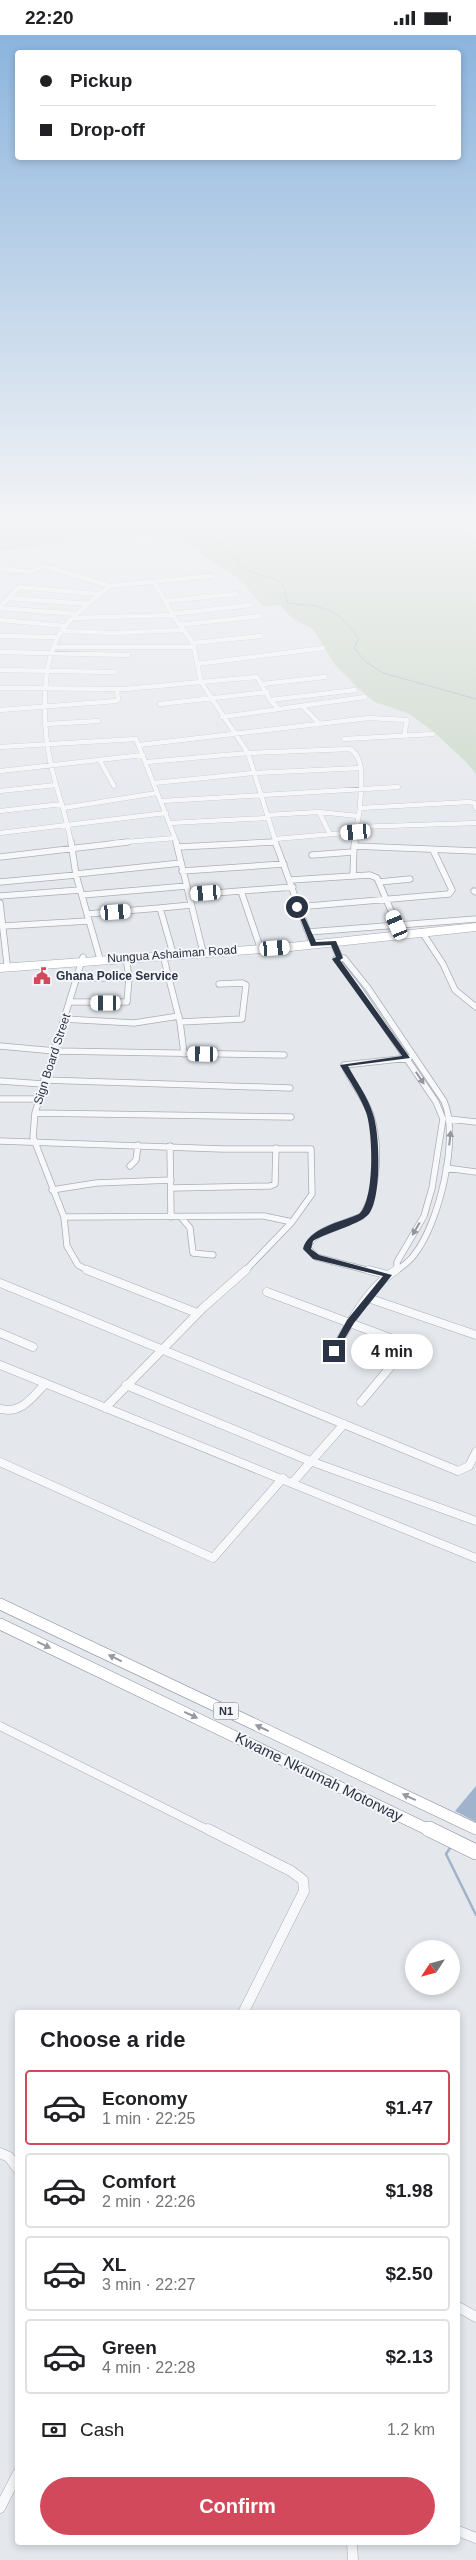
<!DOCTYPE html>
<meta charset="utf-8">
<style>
:root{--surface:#fff;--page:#f2f2f2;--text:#202124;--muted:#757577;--line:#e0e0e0;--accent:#d1495b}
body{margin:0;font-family:Helvetica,sans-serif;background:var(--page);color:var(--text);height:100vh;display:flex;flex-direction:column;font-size:19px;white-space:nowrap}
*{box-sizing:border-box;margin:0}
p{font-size:16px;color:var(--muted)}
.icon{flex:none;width:28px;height:28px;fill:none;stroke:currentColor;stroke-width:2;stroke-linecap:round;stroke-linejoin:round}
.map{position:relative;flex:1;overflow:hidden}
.sheet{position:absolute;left:15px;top:1975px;width:445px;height:535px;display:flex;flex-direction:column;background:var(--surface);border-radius:5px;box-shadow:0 2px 8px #0003}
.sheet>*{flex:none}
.guide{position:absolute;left:15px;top:15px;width:446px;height:110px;border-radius:5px;box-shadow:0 2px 8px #0003;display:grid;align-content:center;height:110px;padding:0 25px;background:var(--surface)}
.needle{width:32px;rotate:234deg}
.fabs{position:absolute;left:405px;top:1905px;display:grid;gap:10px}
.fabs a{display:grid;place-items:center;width:55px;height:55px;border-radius:50%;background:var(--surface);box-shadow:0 2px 8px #0003;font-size:25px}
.end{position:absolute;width:22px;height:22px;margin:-11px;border:6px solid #2b3445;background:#fff;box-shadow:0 0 0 2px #fff}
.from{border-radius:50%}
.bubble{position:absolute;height:35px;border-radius:18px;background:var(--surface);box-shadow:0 2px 8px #0003;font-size:16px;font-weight:800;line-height:35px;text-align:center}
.car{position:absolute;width:15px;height:30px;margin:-15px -8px;border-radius:6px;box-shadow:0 0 4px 1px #0007;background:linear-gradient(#fff 24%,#345 0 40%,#fff 0 76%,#345 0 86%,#fff 0)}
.guide b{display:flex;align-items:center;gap:18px;height:48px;font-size:19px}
.guide b+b{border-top:1px solid var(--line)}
.guide i{width:12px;height:12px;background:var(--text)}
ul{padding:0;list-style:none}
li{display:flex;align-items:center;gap:15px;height:75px;margin:0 10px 8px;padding:0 15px;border:2px solid var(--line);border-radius:5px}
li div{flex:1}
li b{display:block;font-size:19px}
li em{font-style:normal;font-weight:800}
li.selected{border-color:var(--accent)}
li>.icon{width:45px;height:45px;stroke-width:1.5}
h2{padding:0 25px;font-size:22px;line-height:60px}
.pay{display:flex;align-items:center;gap:12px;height:55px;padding:0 25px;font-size:19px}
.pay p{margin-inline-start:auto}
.primary-button{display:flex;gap:10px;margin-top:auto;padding:10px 25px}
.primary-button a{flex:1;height:58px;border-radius:30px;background:var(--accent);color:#fff;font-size:20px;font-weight:800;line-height:58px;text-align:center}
.status{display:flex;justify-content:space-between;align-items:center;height:35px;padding:0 25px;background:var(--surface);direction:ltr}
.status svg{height:14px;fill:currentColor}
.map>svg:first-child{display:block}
</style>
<div class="status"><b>22:20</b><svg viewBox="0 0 49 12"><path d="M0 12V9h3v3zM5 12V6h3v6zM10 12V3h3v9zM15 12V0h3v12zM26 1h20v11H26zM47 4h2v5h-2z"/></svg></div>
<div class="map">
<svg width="476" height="2525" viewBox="0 0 476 2525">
<rect width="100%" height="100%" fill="#e4e7ec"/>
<path fill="#c9d6c5" d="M0 480H411L476 500V739L467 728 434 697 408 678 375 667 360 655 335 630 313 594 292 583 280 570 263 571 237 542 203 521 198 514 178 507 150 501 86 505 0 516Z"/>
<path fill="#9fb4cc" d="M476 1751V1787L455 1776Z"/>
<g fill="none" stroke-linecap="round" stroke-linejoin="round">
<path stroke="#9fb4cc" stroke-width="1" d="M195 480V487L237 525 242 534 277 545 284 552 288 568 316 571 331 576 341 583 359 603 354 613 366 627 383 638 476 664"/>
<path stroke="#9fb4cc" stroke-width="2.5" d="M450 1813 446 1819 476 1880"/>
<g stroke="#a9aeb7" stroke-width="5">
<path id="minor-far3" d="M458 480 476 486
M0 492 5 480
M0 534 29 537 44 531 110 551 211 541
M155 548 174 582 193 608 201 647 257 642 270 665 279 674
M9 563 87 569
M165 566 236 559
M0 572 19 552 98 559
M0 573 76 579
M172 579 251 570
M73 583 173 580
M0 585 66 591
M179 590 260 581
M63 596 113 598 183 595
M0 601 58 602
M193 608 260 601
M55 612H193
M0 617 128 620
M197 629 323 613
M0 635 114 637
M262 649 325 642
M0 653 125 654 201 647 248 718 276 808
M270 665 355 655
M160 669 267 657
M302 671 320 689
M0 675 116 666 118 665 117 654
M222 682 365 662
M46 689 98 686
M344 704 433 699
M139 710 369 683 407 685 404 701
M0 712 136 704 177 808
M100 726 114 751
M147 727 248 718 350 714C367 724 360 756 360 773
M0 736 143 720
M154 748 253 738 361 733
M0 756 56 750
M162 766 398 752
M63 773 157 758
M0 776 62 769
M319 777 330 799
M267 780 319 777 358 781
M170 788 267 783
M356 792 476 788
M0 798 166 778
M275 804 356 797
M71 808C67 782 57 757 51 730 43 694 40 636 58 602 70 581 92 566 110 551
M113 808 175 803
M249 808 275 807
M354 808 360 773 469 767 474 768 476 773"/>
</g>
<g stroke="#a9aeb7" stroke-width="7">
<path id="minor-far2" d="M71 807 76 840 100 924
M176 807 202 913
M275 807C289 841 298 875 313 909
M354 811 355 807
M178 812 273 807
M312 820 353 817
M0 822 128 807
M182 836 284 829
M76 839 181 828
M353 841 370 840 377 843 401 899
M291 845 353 841 354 811 476 816
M0 847 76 840
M379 847 410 844
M241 856 259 909
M474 856 476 857
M82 860 187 851
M189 860 293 852
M0 861 80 855
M0 868 7 929
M297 872 449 859 452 855 433 815
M160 873 191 870
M87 879 160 873 172 915
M4 891 88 886
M308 897 476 884
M422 897 443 929 455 955 476 972
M333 908 340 923
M163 920 180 987 184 1019
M83 922 35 1078 33 1102 64 1182 67 1211 78 1230 91 1237
M78 943H129
M70 967H127L129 943 126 922
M64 984 134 988 179 981
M180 987 242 984 246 950 242 948 219 949
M0 1011 55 1016 284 1020
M44 1045 290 1053
M0 1046 43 1049
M0 1064H37
M35 1078 291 1082
M449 1084 476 1087
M0 1106 222 1114H311L312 1159 292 1187
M170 1111 171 1182
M130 1131 136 1125 138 1110
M446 1133 476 1137
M172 1153 270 1151 275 1149 276 1113
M52 1155 96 1148 171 1145
M64 1182 264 1181 292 1187 244 1237
M181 1182 190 1193 193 1218 213 1220
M374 1237 316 1222 307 1212C318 1192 343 1190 362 1181 379 1155 380 1107 370 1078 364 1061 351 1047 344 1030L409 1023
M394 1237C402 1232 409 1227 414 1220 439 1189 460 1102 444 1066L368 953 344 923 336 924 360 955 436 1067 443 1084 432 1153 424 1181 397 1227V1233"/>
</g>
<g stroke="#a9aeb7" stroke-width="9">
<path id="minor-far1" d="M87 1235 197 1278
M369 1235 388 1240
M0 1248 458 1436 469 1431 476 1417
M267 1257 406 1309 407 1312 361 1367
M368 1263 476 1300
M0 1298 33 1312
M334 1316C350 1288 367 1253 396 1235
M0 1330 476 1523
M126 1350 310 1426 476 1486
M105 1373 203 1273 246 1235
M0 1374C21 1379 32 1363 45 1349
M0 1427 213 1523 283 1443
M293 1447 344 1389
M0 1691 210 1796"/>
</g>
<g stroke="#a9aeb7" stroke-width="11">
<path id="minor" d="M208 1794 291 1836 303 1845 304 1856 243 1978
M0 2118 9 2122 18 2134
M458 2272 476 2282
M0 2473 18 2438
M458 2496 476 2503
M352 2508 353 2525"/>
</g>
<g stroke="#a3abb8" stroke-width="9">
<path id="major" d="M0 933 290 912 476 892"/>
</g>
<g stroke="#8b94a3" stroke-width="12">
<path id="highway-far1" d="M0 1569 476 1794
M0 1589 431 1796"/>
</g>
<g stroke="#8b94a3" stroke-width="16">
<path id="highway" d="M429 1794 476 1817"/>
</g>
<use href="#minor-far3" stroke="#f7f8fa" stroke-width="4.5"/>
<use href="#minor-far2" stroke="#f7f8fa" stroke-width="5.5"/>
<use href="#minor-far1" stroke="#f7f8fa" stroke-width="8"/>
<use href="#minor" stroke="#f7f8fa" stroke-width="10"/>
<use href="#major" stroke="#fff" stroke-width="8"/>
<use href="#highway-far1" stroke="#fff" stroke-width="11"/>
<use href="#highway" stroke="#fff" stroke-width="15"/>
</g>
<defs><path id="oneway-solid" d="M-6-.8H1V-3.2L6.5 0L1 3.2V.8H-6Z" transform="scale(1.25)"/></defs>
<g fill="#9196a0">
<use href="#oneway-solid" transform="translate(420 1043) rotate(56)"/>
<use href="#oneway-solid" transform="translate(450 1103) rotate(-84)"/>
<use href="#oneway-solid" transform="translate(416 1194) rotate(120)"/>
</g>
<g fill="#959aa2">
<use href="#oneway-solid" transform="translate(44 1610) rotate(26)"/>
<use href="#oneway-solid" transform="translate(115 1623) rotate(-154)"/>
<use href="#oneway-solid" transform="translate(191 1680) rotate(25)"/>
<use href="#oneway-solid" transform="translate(262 1693) rotate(-155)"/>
<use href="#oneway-solid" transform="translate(409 1762) rotate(-155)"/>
</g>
<linearGradient id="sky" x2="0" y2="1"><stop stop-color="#8bb4dd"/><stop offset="0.58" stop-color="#f3f4f6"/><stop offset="1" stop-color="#f3f4f6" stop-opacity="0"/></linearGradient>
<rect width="476" height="833" fill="url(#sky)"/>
<path fill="#2b3445" d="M295 870 300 872 316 907 336 906 343 923 340 925 410 1023 348 1031C356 1046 368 1062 373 1079 380 1098 382 1165 368 1180 356 1191 328 1197 313 1206L311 1214 319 1220 392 1240 354 1288 337 1317 334 1318 330 1316 347 1285 383 1241 313 1224 303 1214C308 1193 341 1187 359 1179 375 1165 373 1096 366 1077 360 1061 349 1045 340 1030L402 1021 332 924 336 922 331 910 311 911Z"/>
<defs>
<g id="civic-bare" transform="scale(1.35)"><path d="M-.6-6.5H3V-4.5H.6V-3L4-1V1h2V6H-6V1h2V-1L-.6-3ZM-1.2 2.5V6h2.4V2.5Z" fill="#d1495b" stroke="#f4f6f9" stroke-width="2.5" paint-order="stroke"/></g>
</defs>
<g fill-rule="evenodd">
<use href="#civic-bare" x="42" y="941"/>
</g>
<g text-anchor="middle" stroke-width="4" stroke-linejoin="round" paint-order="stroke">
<rect fill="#f4f6f9" stroke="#676e7b" stroke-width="1" x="213.5" y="1667.5" width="25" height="17" rx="4"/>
<g font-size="11" font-weight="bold" fill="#2b3445">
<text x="226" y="1680">N1</text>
</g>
<g font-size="12" fill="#2b3445" stroke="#f4f6f9">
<text transform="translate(172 919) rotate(-4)" y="4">Nungua Ashaiman Road</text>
<text transform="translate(52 1024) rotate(-72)" y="4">Sign Board Street</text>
</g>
<g font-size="12" font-weight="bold" fill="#2b3445" stroke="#f4f6f9" text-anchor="start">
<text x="56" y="945">Ghana Police Service</text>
</g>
<g font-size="15" fill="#2b3445" stroke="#f4f6f9">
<text transform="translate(319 1742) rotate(26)" y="5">Kwame Nkrumah Motorway</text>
</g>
</g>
</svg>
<div class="fabs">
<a><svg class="needle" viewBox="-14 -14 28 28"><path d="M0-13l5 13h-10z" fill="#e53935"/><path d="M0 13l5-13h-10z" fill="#757577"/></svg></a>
</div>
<i class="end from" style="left:297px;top:872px"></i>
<i class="end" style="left:334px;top:1316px"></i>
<div class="bubble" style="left:351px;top:1299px;width:82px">4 min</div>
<i class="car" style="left:356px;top:797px;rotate:265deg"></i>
<i class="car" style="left:206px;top:858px;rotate:266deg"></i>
<i class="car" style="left:116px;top:877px;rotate:86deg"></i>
<i class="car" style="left:397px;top:890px;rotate:337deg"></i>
<i class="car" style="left:275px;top:913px;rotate:86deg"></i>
<i class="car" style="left:106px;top:968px;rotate:270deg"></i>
<i class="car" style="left:203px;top:1019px;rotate:271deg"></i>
<div class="guide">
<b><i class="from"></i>Pickup</b>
<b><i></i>Drop-off</b>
</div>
<section class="sheet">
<h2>Choose a ride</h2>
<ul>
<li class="selected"><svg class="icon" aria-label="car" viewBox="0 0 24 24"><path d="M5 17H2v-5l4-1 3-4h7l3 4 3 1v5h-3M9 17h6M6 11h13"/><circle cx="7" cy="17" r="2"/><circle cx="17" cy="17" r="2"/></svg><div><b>Economy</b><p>1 min · 22:25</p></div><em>$1.47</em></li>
<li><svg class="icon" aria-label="car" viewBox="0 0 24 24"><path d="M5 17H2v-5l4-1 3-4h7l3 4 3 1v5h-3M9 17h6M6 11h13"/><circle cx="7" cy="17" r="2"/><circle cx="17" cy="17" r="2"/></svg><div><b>Comfort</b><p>2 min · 22:26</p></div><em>$1.98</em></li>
<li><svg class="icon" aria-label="car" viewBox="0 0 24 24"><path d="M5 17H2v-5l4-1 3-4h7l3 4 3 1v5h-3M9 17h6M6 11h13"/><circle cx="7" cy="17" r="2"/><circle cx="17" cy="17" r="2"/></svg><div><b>XL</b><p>3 min · 22:27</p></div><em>$2.50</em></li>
<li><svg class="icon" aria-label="car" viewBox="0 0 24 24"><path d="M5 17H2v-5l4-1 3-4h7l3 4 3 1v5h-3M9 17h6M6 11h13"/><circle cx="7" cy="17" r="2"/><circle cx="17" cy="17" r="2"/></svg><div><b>Green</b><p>4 min · 22:28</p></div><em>$2.13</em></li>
</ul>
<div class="pay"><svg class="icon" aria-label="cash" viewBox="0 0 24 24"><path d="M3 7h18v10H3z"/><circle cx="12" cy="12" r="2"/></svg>Cash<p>1.2 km</p></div>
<div class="primary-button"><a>Confirm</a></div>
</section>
</div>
